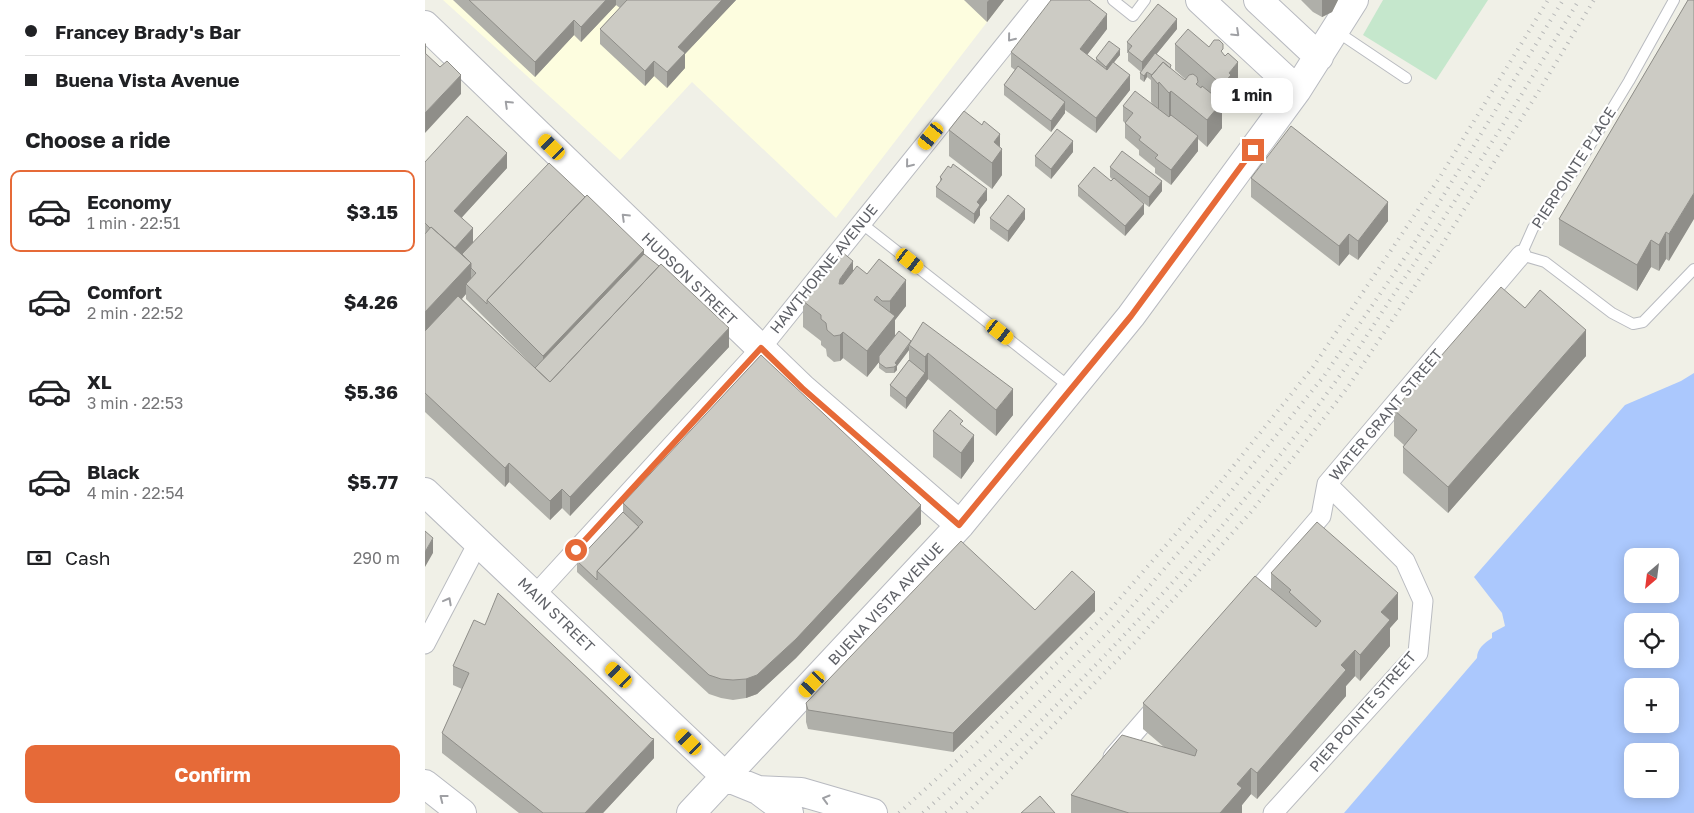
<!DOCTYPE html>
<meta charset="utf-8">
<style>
:root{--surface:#fff;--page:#f2f2f2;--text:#202124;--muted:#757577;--line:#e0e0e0;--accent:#e66a38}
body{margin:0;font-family:"Golos Text",sans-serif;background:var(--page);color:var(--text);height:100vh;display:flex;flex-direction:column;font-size:19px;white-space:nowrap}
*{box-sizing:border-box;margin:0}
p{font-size:16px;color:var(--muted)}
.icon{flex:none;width:28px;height:28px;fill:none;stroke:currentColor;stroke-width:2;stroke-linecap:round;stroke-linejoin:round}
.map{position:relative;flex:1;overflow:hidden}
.sheet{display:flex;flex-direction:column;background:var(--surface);width:425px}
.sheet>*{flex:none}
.banner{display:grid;align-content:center;height:110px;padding:0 25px;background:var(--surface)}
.needle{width:32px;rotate:208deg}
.fabs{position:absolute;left:1199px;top:548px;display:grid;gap:10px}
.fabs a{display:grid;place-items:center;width:55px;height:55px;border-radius:10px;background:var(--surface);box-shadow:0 2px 12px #0003;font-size:25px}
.end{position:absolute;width:22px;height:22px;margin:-11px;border:6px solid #e66a38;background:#fff;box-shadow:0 0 0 2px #fff}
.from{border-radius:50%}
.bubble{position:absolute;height:35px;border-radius:10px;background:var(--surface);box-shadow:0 2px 12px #0003;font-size:16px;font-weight:700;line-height:35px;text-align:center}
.car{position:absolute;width:15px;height:30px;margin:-15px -8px;border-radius:6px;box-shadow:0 0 4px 1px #0007;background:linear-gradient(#f5c518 24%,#345 0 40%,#f5c518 0 76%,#345 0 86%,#f5c518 0)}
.banner b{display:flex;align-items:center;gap:18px;height:48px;font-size:19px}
.banner b+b{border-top:1px solid var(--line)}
.banner i{width:12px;height:12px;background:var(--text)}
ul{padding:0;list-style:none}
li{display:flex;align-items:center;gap:15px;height:82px;margin:0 10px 8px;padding:0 15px;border:2px solid transparent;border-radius:10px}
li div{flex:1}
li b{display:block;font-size:19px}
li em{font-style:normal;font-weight:700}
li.selected{border-color:var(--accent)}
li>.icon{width:45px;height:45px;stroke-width:1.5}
h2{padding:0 25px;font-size:22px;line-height:60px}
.pay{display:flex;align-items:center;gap:12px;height:55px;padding:0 25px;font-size:19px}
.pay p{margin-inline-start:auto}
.cta{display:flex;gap:10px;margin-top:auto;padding:10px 25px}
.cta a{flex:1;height:58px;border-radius:10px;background:var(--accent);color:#fff;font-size:20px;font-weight:700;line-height:58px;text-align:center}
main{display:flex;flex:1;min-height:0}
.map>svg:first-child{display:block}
</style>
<main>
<section class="sheet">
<div class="banner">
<b><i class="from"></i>Francey Brady's Bar</b>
<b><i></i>Buena Vista Avenue</b>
</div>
<h2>Choose a ride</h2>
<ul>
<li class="selected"><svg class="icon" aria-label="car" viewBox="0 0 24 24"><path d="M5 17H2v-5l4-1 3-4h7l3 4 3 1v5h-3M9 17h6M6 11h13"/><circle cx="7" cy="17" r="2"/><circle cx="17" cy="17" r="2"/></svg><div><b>Economy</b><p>1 min · 22:51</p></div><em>$3.15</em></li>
<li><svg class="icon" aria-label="car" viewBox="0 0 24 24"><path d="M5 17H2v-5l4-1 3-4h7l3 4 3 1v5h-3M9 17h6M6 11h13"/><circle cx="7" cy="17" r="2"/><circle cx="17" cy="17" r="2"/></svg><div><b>Comfort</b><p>2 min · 22:52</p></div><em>$4.26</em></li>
<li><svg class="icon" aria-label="car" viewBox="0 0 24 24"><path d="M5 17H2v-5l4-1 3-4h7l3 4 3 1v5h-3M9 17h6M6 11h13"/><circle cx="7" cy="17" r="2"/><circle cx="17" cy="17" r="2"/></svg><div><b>XL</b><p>3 min · 22:53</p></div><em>$5.36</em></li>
<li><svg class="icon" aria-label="car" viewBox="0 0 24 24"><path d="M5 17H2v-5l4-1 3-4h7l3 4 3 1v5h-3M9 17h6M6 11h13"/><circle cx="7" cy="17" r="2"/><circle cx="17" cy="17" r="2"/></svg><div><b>Black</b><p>4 min · 22:54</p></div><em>$5.77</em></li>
</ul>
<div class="pay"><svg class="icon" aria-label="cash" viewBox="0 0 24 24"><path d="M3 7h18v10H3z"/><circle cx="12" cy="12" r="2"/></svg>Cash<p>290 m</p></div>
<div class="cta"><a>Confirm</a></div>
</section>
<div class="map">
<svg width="1269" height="813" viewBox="0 0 1269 813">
<rect width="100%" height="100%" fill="#f0f0e7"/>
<path fill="#fdfddf" d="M18 0H579L411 218 267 82 195 160Z"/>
<path fill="#c5e7cc" d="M958 0H1063L1011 80 938 35Z"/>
<path fill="#abc8fd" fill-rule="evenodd" d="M1269 373V813H919L1052 658C1052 649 1059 643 1067 638V633L1080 626 1077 613 1049 577 1200 405 1256 381ZM1208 556H1245V594H1208ZM1208 621H1245V659H1208ZM1208 686H1245V724H1208ZM1208 751H1245V789H1208Z"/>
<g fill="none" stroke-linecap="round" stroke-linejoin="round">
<g stroke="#b9bbc0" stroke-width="12">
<path id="lane" d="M688 0 708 16 720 0
M1249 0 1204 81 1156 160 1108 228 1096 255 1120 262 1187 313 1208 324 1218 322 1269 269
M911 31 981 78
M436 223 646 388"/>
</g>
<g stroke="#b9bbc0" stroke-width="21">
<path id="street" d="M110 595 336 348 616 0
M822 602 896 516 902 484 1096 255
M0 644 54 541
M688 757 734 704
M848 813 993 653 998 601 980 561 902 484"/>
</g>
<g stroke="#b8bac0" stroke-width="30">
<path id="secondary" d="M775 0 872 90
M833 0 894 57
M0 25 377 388 535 525
M0 492 301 777 333 790 364 813
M0 784 37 813
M333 790 376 792 448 813
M266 813 535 525 706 316 872 90 929 0"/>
</g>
<use href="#lane" stroke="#fff" stroke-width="10"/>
<use href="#street" stroke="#fff" stroke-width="19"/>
<use href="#secondary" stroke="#fff" stroke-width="28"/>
<path stroke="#b7b8b8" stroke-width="4" stroke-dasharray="1 6" stroke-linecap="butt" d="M474 813 551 743 684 611 794 484 888 367 1013 180 1123 0
M498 813 573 744 695 620 804 494 899 376 985 250 1138 0
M521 813C662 679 797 539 911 381 932 352 951 321 971 291 1035 195 1095 98 1154 0
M542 813 713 639 826 512 923 387 1013 251 1112 94 1169 0"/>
</g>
<path fill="#afafa9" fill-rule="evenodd" d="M28 0H311L260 54V68L242 88 229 76 220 86 175 44V29L195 8 191 5 156 42 149 35 110 77Z
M539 0H579L562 22Z
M876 0H913L907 12 897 17 888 12Z
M1263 0 1244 261 1241 259 1234 271 1226 267 1212 291 1134 245V219Z
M682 29 662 55 671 61V58L695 55 689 62 705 90 671 133 640 110V113L626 132 579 95V85L590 70 586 67V52Z
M752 29 731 54 746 69 760 80V79L750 70V44L784 47 798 54 813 88 806 97V101L797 111V110V128L782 147 773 139V151L746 185 730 173V168L714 155V150L700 138V123L698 121V106H729L726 102V80L722 77 719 82 715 79V73L716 72 703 61V53H702V42Z
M524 130 575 147 577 175 567 189 524 156Z
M648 152 626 179 610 166V156Z
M0 162 82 168 37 217 48 242 219 254 304 347 145 516 137 508 125 520 84 482 80 487 0 412ZM41 294V299L110 368 37 299Z
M685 167 737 191 724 207 712 198 719 214 700 236 653 196V186L686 181 687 179 685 177Z
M515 177 562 200 555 209V215L549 224 511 197V187L515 182Z
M826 178 963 221 933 260 924 254 914 266 826 197Z
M565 218 600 219 583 242 565 229Z
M428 271 481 306 470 320V337L486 341 588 415 571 436 503 379 481 409 465 396V385L484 360V350L472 366V370L469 373H461L454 368V362L442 377 418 358 415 361 409 362 402 356 401 349 396 345V341L378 327V301Z
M1100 308 1161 356 1023 513 978 473V447L979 445 969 436V410Z
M538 427 549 461 536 479 508 457V431Z
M198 503 496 524 371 658 332 694 321 698 308 700 296 698 284 694 152 572V561L198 512Z
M846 573 973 619 965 628V646L935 681 930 676 921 686V696L832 799 826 794 817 805V813H646V795L739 747 718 729V703L846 590Z
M610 610 670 611 528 752 383 729 381 722V703Z
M28 666 229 758 178 813H94L17 753V733L37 689 28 685Z"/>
<path fill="#8f8e89" d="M181 0H191V5L156 42V27Z
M297 0H311L260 54V68L242 88V72L253 47Z
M564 0H579L562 22V2Z
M897 0H913L907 12 897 17Z
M682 14V29L655 64V49Z
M752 19V29L717 72V62Z
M149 20V35L110 77V62Z
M1 43V63L0 64V44Z
M695 49V55L681 72V67Z
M229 61V76L220 86V71Z
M813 62V88L806 97V101L797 111V85L804 73Z
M722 72V77L719 82V76Z
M36 75V94L0 133V113Z
M705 75V90L671 133V118Z
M734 82V108L733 110V84Z
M746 91V117L744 119V93Z
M640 102V113L626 132V121Z
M797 102V128L782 147V120Z
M575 134V152L577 149V175L567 189V163L569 142Z
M773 136V151L746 185V170Z
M648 141V152L626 179V169Z
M82 153V168L29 226V211Z
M737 181V191L724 207V197Z
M562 189V200L555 209V215L549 224V214L552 202Z
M1269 193V219L1244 261V234Z
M963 202V221L933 260V241Z
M719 204V214L700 236V226Z
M600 209V219L583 242V231Z
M48 228V243L35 258 29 249Z
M1241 232V259L1234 271V245Z
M924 234V254L914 266V246Z
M1226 240V267L1212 291V265Z
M219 250V269L118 375V356Z
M428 261V287L414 284 415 279Z
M46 263V288L41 284V294L0 339V312Z
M481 280V306L470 320V342L442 377V351L465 322V301Z
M304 328V347L145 516V497Z
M1161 330V356L1023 513V487Z
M418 332V358L415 361V335Z
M484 345V350L472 366V370L469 373 470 363Z
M503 353V379L481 409V398L500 373V357Z
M588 389V415L571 436V410Z
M549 435V461L536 479V453Z
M84 463V482L80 487V468Z
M137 489V508L125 520V501Z
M496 505V524L371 658 332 694 321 698V679Z
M8 538V553L0 567V552Z
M670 592V611L528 752V733Z
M973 593V619L965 628V646L935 681V655L956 612Z
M930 650V676L921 686V696L832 799V773L916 665Z
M229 739V758L178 813H160Z
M826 768V794L817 805V813H795L812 784Z"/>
<path fill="#cccbc4" stroke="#8f8e89" d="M44 0H181L156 27 149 20 110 62Z
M202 0H297L253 47 260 53 242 72 229 61 220 71 175 29Z
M626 0H664L682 14 655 49 682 70 688 62 705 75 671 118 586 52Z
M1263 0H1269V193L1244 234 1241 232 1234 245 1226 240 1212 265 1134 219Z
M733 4 752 19 717 62 703 51 707 46 702 42Z
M763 29 784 47 789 40H794L798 44V49L796 51 800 56 803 53 813 62 804 73 806 75 797 85 750 44Z
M684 41 695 49 681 67 671 58Z
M0 53 15 67 22 61 36 75 0 113Z
M730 53 746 65 745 68 738 62 727 75 722 72 719 76 715 73Z
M738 62 760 80 764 75 768 74 772 77 773 82 771 84 776 88 777 86 797 102 782 120 746 91 744 93 734 82 733 84 726 76Z
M593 66 640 102 626 121 579 85Z
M710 91 744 117 746 115 773 136 746 170 730 158 733 155 714 140 716 137 700 123 708 113 698 106Z
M539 111 557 125 559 121 575 134 569 142 577 149 567 163 524 130Z
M42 116 82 153 29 211 48 228 30 248 6 227 5 228 0 223V162Z
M866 126 963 202 933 241 924 234 914 246 826 178Z
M632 129 648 141 626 169 610 156Z
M697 151 737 181 724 197 685 167Z
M124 163 160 197 62 300V304L41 284 51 273 46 268V263L37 254Z
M528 164 562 189 552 202 555 205 549 214 511 187 517 179 515 177 523 166 526 168Z
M669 167 686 181 689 178 719 204 700 226 653 186Z
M162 195 219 250 118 356 62 300Z
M583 195 600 209 583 231 565 218Z
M6 227 46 263 0 312V234Z
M417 252 428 261 415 279 414 284H418L432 266 442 274 454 259 481 280 465 301H457L452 296 449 300 470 316 442 351 418 332 415 335 409 336 402 330 401 323 396 319V315L378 301Z
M219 254 234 266 125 382 110 368Z
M236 264 304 328 145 497 137 489 125 501 84 463 80 468 0 393V331L33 296 125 382Z
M1076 287 1100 308 1115 290 1161 330 1023 487 978 447 992 430 969 410Z
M498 322 588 389 571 410 503 353 500 357 484 345Z
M474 331 486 341 470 363 472 365 469 367 461 368 454 363V356Z
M336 355 496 505 371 639 332 675 321 679 308 680 296 679 284 675 172 571 218 522 198 503Z
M484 360 500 373 481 398 465 385Z
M525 410 538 421 535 424 549 435 536 453 508 431Z
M198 512 214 527 172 571V580L152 561Z
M892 522 973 593 956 612 965 620 935 655 930 650 916 665 921 670 832 773 826 768 812 784 817 788 795 813H704L646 795 697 735 770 756 772 750 718 703 830 576 891 627 896 621 864 592 866 590 846 573Z
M0 531 8 538 0 552Z
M536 541 610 610 647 571 670 592 528 733 383 710 381 703Z
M73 593 226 738 229 739 160 813H118L17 733 44 673 28 666 49 620 60 625Z
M615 796 630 813H596Z"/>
<defs><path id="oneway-chevron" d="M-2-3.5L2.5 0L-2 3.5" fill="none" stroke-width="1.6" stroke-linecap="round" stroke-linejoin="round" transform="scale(1.25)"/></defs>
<g stroke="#9fa0a4">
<use href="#oneway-chevron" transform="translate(811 33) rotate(43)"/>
<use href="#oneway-chevron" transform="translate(586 38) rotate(129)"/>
<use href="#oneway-chevron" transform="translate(83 104) rotate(-136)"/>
<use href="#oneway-chevron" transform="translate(484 164) rotate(129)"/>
<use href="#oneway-chevron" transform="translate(200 217) rotate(-136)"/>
<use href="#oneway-chevron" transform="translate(23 601) rotate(-62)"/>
<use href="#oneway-chevron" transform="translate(18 798) rotate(-142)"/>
<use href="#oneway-chevron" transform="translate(401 799) rotate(-164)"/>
</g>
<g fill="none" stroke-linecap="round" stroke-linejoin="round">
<path stroke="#e66a38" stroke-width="6" d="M151 550 336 348 377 388 534 525 706 316 828 150"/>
</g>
<g text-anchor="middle" stroke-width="4.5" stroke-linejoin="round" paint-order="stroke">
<g font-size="15" fill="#5f6167" stroke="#fff">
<text transform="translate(1149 168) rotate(-57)" y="5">PIERPOINTE PLACE</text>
<text transform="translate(399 269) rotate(-51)" y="5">HAWTHORNE AVENUE</text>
<text transform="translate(264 279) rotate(44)" y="5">HUDSON STREET</text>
<text transform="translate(961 415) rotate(-50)" y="5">WATER GRANT STREET</text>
<text transform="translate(461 604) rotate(-47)" y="5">BUENA VISTA AVENUE</text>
<text transform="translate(131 615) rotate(44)" y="5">MAIN STREET</text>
<text transform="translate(938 712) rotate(-49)" y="5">PIER POINTE STREET</text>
</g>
</g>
</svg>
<div class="fabs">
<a><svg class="needle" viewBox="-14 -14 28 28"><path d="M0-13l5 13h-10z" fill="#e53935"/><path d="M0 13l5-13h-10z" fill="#757577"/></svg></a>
<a><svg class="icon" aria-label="locate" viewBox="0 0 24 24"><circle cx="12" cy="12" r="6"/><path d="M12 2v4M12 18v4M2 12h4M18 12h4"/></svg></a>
<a>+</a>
<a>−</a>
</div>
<i class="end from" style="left:151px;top:550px"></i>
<i class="end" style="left:828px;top:150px"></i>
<div class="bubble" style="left:786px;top:78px;width:82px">1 min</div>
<i class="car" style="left:506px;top:136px;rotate:219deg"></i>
<i class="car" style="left:127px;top:147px;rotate:314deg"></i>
<i class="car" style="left:485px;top:261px;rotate:128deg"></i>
<i class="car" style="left:575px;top:332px;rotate:128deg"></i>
<i class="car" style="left:194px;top:675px;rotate:313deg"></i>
<i class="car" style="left:387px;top:684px;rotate:223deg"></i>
<i class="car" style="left:264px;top:742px;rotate:314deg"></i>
</div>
</main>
